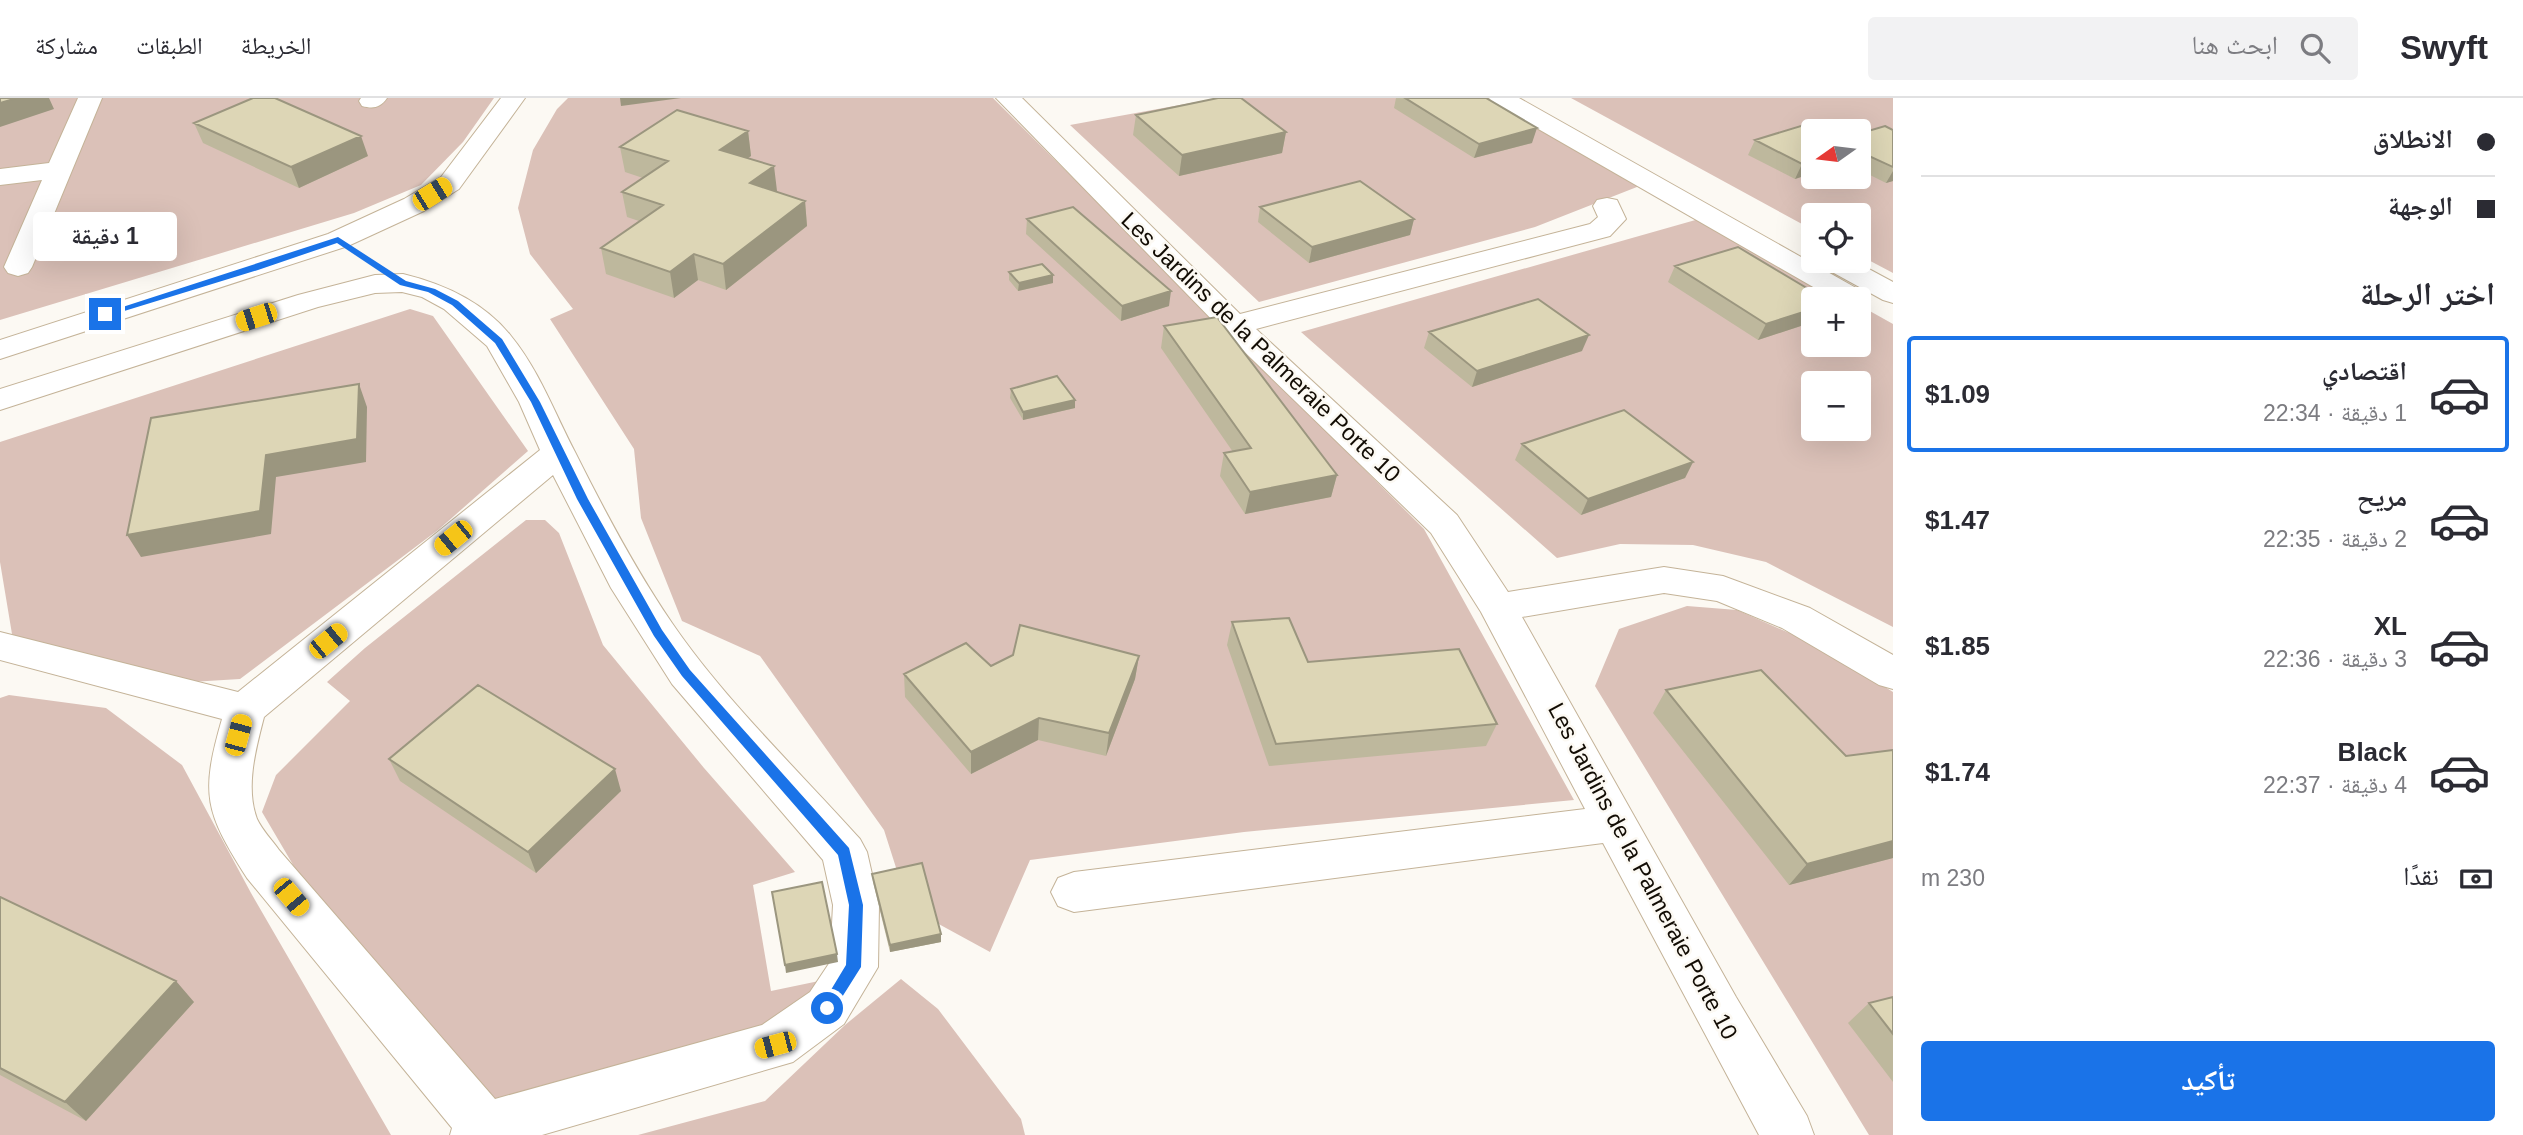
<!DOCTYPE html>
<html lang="ar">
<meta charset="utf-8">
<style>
:root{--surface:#fff;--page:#f2f2f3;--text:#2b2b33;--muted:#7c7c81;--line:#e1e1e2;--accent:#1a73e8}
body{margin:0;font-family:Arial,"Noto Naskh Arabic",sans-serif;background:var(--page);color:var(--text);direction:rtl;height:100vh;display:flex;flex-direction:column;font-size:26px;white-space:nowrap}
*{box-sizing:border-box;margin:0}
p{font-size:23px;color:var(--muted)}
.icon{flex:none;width:38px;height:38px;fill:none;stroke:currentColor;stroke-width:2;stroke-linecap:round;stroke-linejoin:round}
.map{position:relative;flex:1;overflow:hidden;direction:ltr}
.drawer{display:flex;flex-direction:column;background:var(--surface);width:630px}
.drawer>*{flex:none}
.guide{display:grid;align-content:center;height:154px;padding:0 28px;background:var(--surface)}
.needle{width:46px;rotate:256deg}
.tools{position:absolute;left:1801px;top:21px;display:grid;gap:14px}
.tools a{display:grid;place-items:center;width:70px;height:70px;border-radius:7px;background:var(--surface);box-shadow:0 7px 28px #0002;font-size:35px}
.end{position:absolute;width:32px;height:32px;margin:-16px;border:9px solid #1a73e8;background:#fff;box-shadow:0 0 0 4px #fff}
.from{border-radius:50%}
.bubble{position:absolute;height:49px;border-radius:7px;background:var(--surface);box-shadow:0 7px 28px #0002;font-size:23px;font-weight:800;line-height:49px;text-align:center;direction:rtl}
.car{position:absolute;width:21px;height:42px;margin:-21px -10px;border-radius:9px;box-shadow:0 0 5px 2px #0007;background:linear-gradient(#f5c518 24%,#345 0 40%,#f5c518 0 76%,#345 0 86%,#f5c518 0)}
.guide b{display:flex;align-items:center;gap:24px;height:66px;font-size:26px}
.guide b+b{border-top:2px solid var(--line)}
.guide i{width:18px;height:18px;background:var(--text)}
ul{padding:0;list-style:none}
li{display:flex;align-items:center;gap:21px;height:116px;margin:0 14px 10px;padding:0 14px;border:4px solid transparent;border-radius:7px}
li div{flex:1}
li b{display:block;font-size:26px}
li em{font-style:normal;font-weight:800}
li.on{border-color:var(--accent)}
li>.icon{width:63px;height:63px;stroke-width:1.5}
h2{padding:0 28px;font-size:32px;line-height:84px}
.pay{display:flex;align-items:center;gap:18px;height:77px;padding:0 28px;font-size:26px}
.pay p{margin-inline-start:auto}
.cta{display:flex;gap:14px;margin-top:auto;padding:14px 28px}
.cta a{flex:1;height:80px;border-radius:7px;background:var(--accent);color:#fff;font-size:28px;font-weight:800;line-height:80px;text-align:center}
header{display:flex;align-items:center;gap:42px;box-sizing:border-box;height:98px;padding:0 35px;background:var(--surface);border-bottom:2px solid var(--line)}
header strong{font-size:33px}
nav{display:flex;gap:38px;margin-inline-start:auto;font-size:24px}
.search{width:490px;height:63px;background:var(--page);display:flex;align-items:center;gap:18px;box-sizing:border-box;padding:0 24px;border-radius:7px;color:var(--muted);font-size:26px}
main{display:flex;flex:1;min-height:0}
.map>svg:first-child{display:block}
</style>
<header>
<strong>Swyft</strong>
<div class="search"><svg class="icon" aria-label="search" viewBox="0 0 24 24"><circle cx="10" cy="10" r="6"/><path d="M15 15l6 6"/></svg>ابحث هنا</div>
<nav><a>الخريطة</a><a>الطبقات</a><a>مشاركة</a></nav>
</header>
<main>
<section class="drawer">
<div class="guide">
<b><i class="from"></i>الانطلاق</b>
<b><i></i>الوجهة</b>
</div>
<h2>اختر الرحلة</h2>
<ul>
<li class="on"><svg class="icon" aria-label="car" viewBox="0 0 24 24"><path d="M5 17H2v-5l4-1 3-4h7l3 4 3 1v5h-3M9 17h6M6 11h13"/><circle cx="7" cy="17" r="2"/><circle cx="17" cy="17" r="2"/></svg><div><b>اقتصادي</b><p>1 دقيقة · 22:34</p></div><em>$1.09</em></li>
<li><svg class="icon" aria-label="car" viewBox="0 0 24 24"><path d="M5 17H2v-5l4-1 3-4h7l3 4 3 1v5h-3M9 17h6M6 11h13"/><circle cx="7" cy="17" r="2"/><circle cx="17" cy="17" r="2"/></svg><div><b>مريح</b><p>2 دقيقة · 22:35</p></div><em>$1.47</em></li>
<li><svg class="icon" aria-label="car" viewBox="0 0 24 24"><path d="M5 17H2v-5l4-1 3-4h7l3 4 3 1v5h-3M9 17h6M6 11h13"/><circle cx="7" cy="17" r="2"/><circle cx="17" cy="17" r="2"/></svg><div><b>XL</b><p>3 دقيقة · 22:36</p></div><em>$1.85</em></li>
<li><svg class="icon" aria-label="car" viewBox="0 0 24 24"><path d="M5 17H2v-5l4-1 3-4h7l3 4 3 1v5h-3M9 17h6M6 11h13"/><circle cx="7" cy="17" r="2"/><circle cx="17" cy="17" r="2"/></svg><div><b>Black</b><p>4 دقيقة · 22:37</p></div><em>$1.74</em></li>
</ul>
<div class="pay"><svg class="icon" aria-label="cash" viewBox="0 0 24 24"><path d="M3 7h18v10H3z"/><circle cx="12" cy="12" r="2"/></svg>نقدًا<p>230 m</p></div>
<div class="cta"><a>تأكيد</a></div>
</section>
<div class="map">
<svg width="1893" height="1037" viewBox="0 0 1893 1037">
<rect width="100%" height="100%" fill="#fcf9f3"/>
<path fill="#dbc1b8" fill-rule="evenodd" d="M0 0H494L463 44 421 87 354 115 0 222Z
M568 0H993L1424 431 1574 702 1244 734 1030 762 990 854 935 824 899 779 884 732 760 558 682 523 641 420 634 351 550 221 573 211 530 156 518 110 533 52 557 11Z
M1218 0H1491L1642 87 1535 129 1259 204 1070 27Z
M1571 0H1893V175L1859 157 1858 117H1813V132ZM1813 33H1858V79H1813Z
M1706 119 1849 201H1813V247H1858L1859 207 1893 226V529L1766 464 1693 447 1620 446 1557 460 1301 234ZM1813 285H1858V331H1813Z
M410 211 433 218 528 353 438 432 240 581 158 586 32 550 12 536 0 464V344Z
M526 422H545L559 435 603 547 704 670 795 774 753 787 771 893 819 883 796 919 486 1030 329 828 262 714 276 677 350 603 327 584 365 550Z
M1687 508 1737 512 1821 549 1893 594V1037H1869L1595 588 1619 531Z
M9 597 106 610 182 667 251 795 391 1037H0V600Z
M901 881 938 911 1021 1021 1025 1037H638L765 1003 845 927Z"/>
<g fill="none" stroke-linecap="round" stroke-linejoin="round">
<g stroke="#c4b398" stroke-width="2">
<path id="minor" d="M78 0H102L32 169 28 175 18 178 8 175 4 169 42 82 0 87V71L49 65Z
M361 0H387C380 10 373 11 362 8L359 3Z
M501 0H525L459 91 424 113 348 148 0 261V242L328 136 404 101 441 79Z
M996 0H1022L1240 216 1590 126 1598 119 1593 108 1597 102 1607 100 1617 102 1626 121 1610 138 1256 231 1457 417 1508 494 1664 469 1723 478 1810 510 1893 557V591L1879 587 1782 530 1717 503 1664 495 1522 519 1736 899 1807 1018 1814 1037H1759L1603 745 1074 814 1058 808 1051 794 1058 780 1074 774 1585 711 1481 514 1431 435 1223 233Z
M1489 0H1519L1865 195 1870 201 1865 207 1858 209V201H1834L1493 5Z
M1819 163H1854L1893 184V205L1883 202 1823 169Z
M403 176C444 186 484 204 511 238 539 272 555 316 575 354 604 412 635 471 672 525 723 600 798 672 860 741L867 754 879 807 878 869 844 926 793 964 542 1037H450L452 1030 247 780C205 714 200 697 222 621L0 562V534L238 594 540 352 519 304 487 248 444 211 422 199 402 194 375 195 318 209 0 312V291L298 197 375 177ZM553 377 611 490 672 586 823 762 833 807 830 864 810 894 762 927 495 1001 279 752C272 742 262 732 257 721 245 689 256 650 264 619Z"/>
</g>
<use href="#minor" fill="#fff" fill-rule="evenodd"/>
</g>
<path fill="#beb89d" d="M1396 0H1486L1532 45 1474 60 1394 10Z
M1136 17 1286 34 1282 55 1179 78 1133 37Z
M194 25 368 58 299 90 203 45Z
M1893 32V83L1886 85 1858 71V36Z
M748 33 751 58 747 60 776 94 805 103 807 128 726 192 698 182 674 200 606 176 601 150 639 123 627 119 622 94 643 80 625 74 620 49Z
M1833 33 1813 75 1795 81 1748 57 1755 42Z
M1260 109 1414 121 1410 137 1309 165 1258 124Z
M1027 121 1169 208 1121 223 1026 136Z
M1675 168 1813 201V224L1758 242 1668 184Z
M1009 174 1053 177V185L1018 193 1009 182Z
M1164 228 1337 377 1331 399 1245 416 1220 378 1224 355 1233 354 1161 250Z
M1429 234 1582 253 1472 289 1424 250Z
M1011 291 1075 310 1023 322 1010 300Z
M1522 346 1693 364 1685 380 1581 417 1515 362Z
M1232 524 1308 564 1497 626 1486 648 1269 668 1227 547Z
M1139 558 1135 581 1106 658 1038 642 971 676 905 599 904 576 991 568Z
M1666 592 1893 760 1789 787 1653 615Z
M389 661 621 693 536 775 400 683Z
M872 776 941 844 890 854 873 784Z
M0 799 194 904 86 1023 0 977Z
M1893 899V984L1848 925 1869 905Z"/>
<path fill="#9b967f" d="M17 0H49L54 11 0 29V5Z
M620 0H681L621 8Z
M1537 30 1532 45 1474 60 1479 46Z
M748 33 751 58 723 77 720 52Z
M1286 34 1282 55 1179 78 1182 57Z
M361 38 368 58 299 90 291 69Z
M1813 62V75L1795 81 1802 66Z
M774 68 777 93 753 111 750 85Z
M1893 73V83L1886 85Z
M805 103 807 128 726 192 723 166Z
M1414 121 1410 137 1309 165 1312 149Z
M694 156 698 182 674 200 670 174Z
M1053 177V185L1018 193 1019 185Z
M1171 193 1169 208 1121 223 1122 208Z
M1813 211V224L1758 242 1766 226Z
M1589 237 1582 253 1472 289 1477 273Z
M359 286 367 309 366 364 276 379 271 436 141 459 127 437 266 357Z
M1075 302V310L1023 322V314Z
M1693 364 1685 380 1581 417 1588 401Z
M1337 377 1331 399 1245 416 1250 394Z
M1139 558 1135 581 1106 658 1109 635Z
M1039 620 1038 642 971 676V654Z
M615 671 621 693 536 775 528 754Z
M1893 743V760L1789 787 1807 766Z
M941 836V844L890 854V847Z
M837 856 838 864 786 875 785 867Z
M176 883 194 904 86 1023 65 1004Z"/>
<path fill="#ddd6b6" stroke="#9b967f" stroke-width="2" d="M0 0H17L0 5Z
M253 0H275L361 38 291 69 194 25Z
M1218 0H1241L1286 34 1182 57 1136 17Z
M1405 0H1486L1537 30 1479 46Z
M677 12 748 33 720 52 774 68 750 85 805 103 723 166 694 156 670 174 601 150 663 107 622 94 668 63 620 49Z
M1814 24 1833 33H1813V62L1802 66 1755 42Z
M1885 28 1893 32V69L1858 53V36Z
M1360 83 1414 121 1312 149 1260 109Z
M1073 109 1171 193 1122 208 1027 121Z
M1738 149 1825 201H1813V211L1766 226 1675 168Z
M1042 166 1053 177 1019 185 1009 174Z
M1538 201 1589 237 1477 273 1429 234Z
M1217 219 1337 377 1250 394 1224 355 1251 350 1164 228Z
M1057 278 1075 302 1023 314 1011 291Z
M359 286 357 341 266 357 260 413 127 437 151 320Z
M1624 312 1693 364 1588 401 1522 346Z
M1289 520 1308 564 1459 551 1497 626 1276 646 1232 524Z
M1020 527 1139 558 1109 635 1039 620 971 654 904 576 966 545 991 568 1013 557Z
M1761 572 1846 658 1893 652V743L1807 766 1666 592Z
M478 587 615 671 528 754 389 661Z
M922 765 941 836 890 847 872 776Z
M822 784 837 856 785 867 772 794Z
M0 799 176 883 65 1004 0 970Z
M1893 899V936L1869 905Z"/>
<path fill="#1a73e8" d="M338 139 406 183 435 191 458 203 502 241 540 304 588 401 662 532 690 572 849 750 863 807 861 869 832 915 827 917 820 910 846 867 849 807 838 757 682 578 654 538 577 401 531 304 495 245 452 207 428 194 400 187 337 145 258 172 108 218 101 216Z"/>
<g text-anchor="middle" stroke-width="5" stroke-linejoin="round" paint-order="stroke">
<g font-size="23" fill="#120c04" stroke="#fcf9f3">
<text transform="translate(1261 249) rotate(44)" y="8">Les Jardins de la Palmeraie Porte 10</text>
<text transform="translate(1643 773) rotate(62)" y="8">Les Jardins de la Palmeraie Porte 10</text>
</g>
</g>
</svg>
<div class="tools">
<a><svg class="needle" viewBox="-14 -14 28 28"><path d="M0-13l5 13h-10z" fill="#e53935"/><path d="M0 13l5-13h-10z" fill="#7c7c81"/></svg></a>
<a><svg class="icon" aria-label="locate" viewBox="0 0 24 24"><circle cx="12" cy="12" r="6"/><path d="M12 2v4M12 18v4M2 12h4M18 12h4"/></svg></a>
<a>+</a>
<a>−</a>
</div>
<i class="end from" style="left:827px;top:910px"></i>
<i class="end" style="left:105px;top:216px"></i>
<div class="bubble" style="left:33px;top:114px;width:144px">1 دقيقة</div>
<i class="car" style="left:432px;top:96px;rotate:58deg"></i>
<i class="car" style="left:256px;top:219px;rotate:252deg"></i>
<i class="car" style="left:453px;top:440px;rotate:231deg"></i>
<i class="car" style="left:328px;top:543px;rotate:51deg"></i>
<i class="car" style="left:238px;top:637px;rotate:15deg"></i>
<i class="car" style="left:291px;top:799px;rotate:140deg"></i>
<i class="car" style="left:775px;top:947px;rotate:255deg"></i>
</div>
</main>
